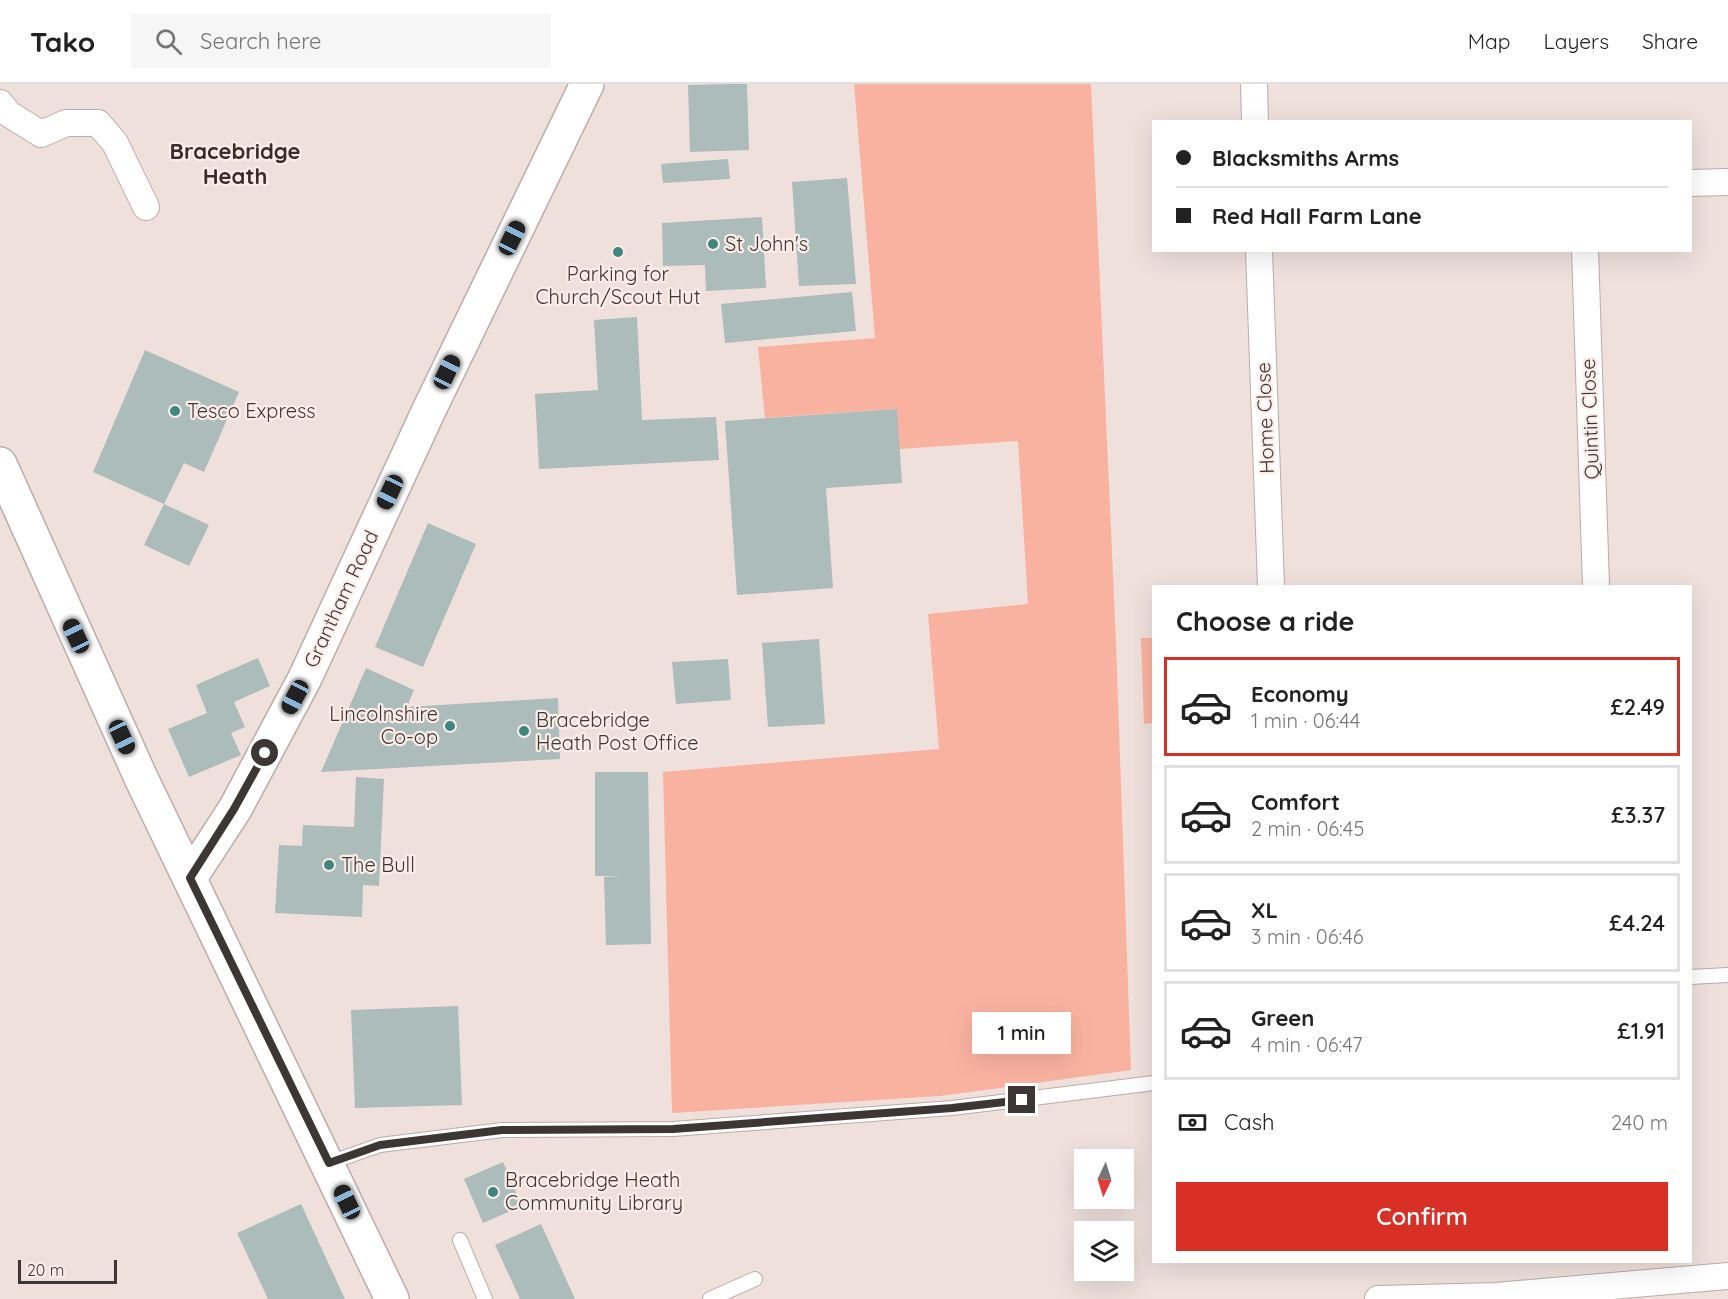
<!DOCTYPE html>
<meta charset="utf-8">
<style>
:root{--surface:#fff;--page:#f6f6f6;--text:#222;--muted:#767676;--line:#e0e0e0;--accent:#d93025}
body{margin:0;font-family:Quicksand,sans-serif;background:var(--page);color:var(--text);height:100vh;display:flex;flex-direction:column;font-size:22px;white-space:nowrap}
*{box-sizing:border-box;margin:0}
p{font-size:20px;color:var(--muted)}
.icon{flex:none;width:33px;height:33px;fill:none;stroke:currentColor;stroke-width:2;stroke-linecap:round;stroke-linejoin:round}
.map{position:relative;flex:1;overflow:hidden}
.details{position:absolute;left:1152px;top:501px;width:540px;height:678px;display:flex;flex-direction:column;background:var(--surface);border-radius:0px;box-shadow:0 6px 24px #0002}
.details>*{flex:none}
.hud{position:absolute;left:1152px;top:36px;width:540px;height:132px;border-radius:0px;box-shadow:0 6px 24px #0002;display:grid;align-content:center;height:132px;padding:0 24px;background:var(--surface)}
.needle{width:39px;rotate:184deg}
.buttons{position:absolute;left:1074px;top:1065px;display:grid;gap:12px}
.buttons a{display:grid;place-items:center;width:60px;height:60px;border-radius:0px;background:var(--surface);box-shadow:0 6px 24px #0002;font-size:30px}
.scale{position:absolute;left:18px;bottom:15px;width:99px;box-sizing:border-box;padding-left:6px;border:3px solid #3c3634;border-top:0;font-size:16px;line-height:21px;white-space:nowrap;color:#3c3634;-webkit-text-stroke:4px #fcede9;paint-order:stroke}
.end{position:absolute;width:27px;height:27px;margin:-14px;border:8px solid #3c3634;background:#fff;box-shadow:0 0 0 3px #fff}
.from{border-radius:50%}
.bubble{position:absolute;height:42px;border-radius:0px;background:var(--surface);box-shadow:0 6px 24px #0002;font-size:20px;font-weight:600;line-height:42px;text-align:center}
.car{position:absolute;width:18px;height:36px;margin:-18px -9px;border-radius:8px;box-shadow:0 0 4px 2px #0007;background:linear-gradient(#222 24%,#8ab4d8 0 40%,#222 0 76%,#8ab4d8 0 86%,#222 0)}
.hud b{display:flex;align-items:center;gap:21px;height:57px;font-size:22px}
.hud b+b{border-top:2px solid var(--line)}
.hud i{width:15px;height:15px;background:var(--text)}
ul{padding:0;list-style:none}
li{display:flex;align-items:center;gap:18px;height:99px;margin:0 12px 9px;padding:0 12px;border:3px solid var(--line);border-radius:0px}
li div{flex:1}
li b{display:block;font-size:22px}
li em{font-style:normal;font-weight:600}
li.current{border-color:var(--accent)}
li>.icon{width:54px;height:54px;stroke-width:1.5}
h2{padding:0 24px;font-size:27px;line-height:72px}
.pay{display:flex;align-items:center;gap:15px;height:66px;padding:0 24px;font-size:22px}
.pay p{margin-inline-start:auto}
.action{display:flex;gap:12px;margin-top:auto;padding:12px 24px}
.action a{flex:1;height:69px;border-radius:0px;background:var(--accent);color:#fff;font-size:24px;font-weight:600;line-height:69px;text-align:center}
header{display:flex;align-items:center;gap:36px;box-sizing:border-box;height:84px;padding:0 30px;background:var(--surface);border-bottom:2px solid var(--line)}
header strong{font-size:28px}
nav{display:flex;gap:33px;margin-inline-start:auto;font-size:21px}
.search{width:420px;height:54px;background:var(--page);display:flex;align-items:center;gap:15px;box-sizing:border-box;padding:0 21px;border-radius:0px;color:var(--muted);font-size:22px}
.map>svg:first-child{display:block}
</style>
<header>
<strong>Tako</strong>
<div class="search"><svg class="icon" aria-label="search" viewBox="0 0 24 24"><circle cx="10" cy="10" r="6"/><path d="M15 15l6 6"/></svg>Search here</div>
<nav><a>Map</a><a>Layers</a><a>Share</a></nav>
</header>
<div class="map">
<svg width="1728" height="1215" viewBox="0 0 1728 1215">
<rect width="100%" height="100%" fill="#efe0dc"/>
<path fill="#fab2a0" d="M854 0H1091L1116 558 1131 986 940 1012 672 1029 663 688 939 665 928 530 1028 520 1018 357 899 365 896 325 765 334 758 263 875 254Z
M1141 554H1153V639L1144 640Z"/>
<path fill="#acbcba" d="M730 0H747L749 66 690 68 688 1Z
M728 75 730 95 663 99 661 80Z
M847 94 856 200 799 202 792 98Z
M762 133 766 204 706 207 705 181 663 182 662 139Z
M852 208 856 247 725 259 721 220Z
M637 233 642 336 716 333 719 376 539 385 535 310 598 306 594 236Z
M145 266 239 308 204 388 184 379 164 420 209 441 189 482 144 461 164 420 93 388Z
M897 325 902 399 826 404 833 504 737 511 725 337Z
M428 439 476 460 423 583 375 563Z
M819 555 825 640 768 643 762 559Z
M258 574 270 602 234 618 245 643 231 649 241 671 189 693 168 645 207 629 196 601Z
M728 575 731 616 676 620 672 578Z
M366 584 414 606 407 623 558 614 560 675 321 688Z
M595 688H648L651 860 606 861 604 793 622 792H595Z
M356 693 384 695 379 802 363 801 362 833 275 829 279 761 302 762 303 741 354 743Z
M458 922 462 1021 355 1024 351 926Z
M503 1078 522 1122 483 1139 464 1095Z
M301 1120 345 1215H268L237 1149Z
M541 1140 575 1215H520L495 1161Z"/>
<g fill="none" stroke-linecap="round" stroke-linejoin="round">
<g stroke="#baaca8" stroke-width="16">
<path id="lane" d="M1690 893 1728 891
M329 1079 380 1061 502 1046 673 1045 952 1024 1154 999
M460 1156 485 1215
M710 1215 755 1195"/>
</g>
<g stroke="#baaca8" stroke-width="28">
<path id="street" d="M1254 0 1255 38
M0 19 9 30 41 50 66 39H98L115 59 146 123
M1690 99 1728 98
M1259 166 1271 502
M1585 166 1596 502
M1378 1215 1496 1212 1728 1192"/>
</g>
<g stroke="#baaca8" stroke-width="36">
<path id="primary" d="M0 380 141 694 392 1215
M190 794 235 725 305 594 429 326 587 0"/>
</g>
<use href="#lane" stroke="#fff" stroke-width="14"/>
<use href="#street" stroke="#fff" stroke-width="26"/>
<use href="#primary" stroke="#fff" stroke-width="33"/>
</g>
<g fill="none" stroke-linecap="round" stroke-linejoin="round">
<path stroke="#3c3634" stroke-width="8" d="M265 669 234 725 190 794 329 1079 380 1061 502 1046 673 1045 952 1024 1022 1016"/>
</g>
<g fill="#3f8680" stroke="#fcede9" stroke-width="2">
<circle cx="713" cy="160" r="6"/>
<circle cx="618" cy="168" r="6"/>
<circle cx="175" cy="327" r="6"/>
<circle cx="450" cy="642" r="6"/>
<circle cx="524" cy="647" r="6"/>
<circle cx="329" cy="781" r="6"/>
<circle cx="493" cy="1108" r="6"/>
</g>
<g text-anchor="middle" stroke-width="4.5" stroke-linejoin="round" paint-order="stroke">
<g font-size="20" fill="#3c3634" stroke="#fcede9" text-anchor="start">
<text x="725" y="167">St John's</text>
<text x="618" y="197" text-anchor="middle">Parking for<tspan x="618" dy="23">Church/Scout Hut</tspan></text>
<text x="187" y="334">Tesco Express</text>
<text x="438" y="637" text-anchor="end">Lincolnshire<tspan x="438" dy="23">Co-op</tspan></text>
<text x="536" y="643">Bracebridge<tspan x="536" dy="23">Heath Post Office</tspan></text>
<text x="341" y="788">The Bull</text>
<text x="505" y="1103">Bracebridge Heath<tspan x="505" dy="23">Community Library</tspan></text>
</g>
<g font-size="20" fill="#3c3634" stroke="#fcede9">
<text transform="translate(1265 334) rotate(-92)" y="7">Home Close</text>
<text transform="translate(1590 335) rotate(-92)" y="7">Quintin Close</text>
<text transform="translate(341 515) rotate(-65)" y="7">Grantham Road</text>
</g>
<g font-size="22" font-weight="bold" fill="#392d2b" stroke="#fcede9">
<text x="235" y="75">Bracebridge<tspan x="235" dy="25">Heath</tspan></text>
</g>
</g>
</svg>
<div class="buttons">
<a><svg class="needle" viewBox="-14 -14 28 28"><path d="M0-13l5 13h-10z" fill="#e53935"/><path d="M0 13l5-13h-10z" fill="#767676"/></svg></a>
<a><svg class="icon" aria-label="layers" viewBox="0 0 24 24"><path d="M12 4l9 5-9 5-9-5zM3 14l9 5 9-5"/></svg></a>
</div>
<div class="scale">20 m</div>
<i class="end from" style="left:265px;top:669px"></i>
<i class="end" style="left:1022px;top:1016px"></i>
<div class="bubble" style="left:972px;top:928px;width:99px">1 min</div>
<i class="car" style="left:512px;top:154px;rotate:26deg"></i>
<i class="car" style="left:447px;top:288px;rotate:26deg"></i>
<i class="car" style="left:390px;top:408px;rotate:205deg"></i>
<i class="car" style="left:76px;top:552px;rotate:335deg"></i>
<i class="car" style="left:295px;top:613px;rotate:208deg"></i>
<i class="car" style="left:122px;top:653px;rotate:155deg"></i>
<i class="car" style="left:347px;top:1118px;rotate:335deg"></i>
<div class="hud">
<b><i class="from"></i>Blacksmiths Arms</b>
<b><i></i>Red Hall Farm Lane</b>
</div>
<section class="details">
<h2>Choose a ride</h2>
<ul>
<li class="current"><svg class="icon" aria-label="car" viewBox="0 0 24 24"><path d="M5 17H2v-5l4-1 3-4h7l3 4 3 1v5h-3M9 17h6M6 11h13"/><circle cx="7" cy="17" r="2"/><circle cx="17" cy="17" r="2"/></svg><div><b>Economy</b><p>1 min · 06:44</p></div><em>£2.49</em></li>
<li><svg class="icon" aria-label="car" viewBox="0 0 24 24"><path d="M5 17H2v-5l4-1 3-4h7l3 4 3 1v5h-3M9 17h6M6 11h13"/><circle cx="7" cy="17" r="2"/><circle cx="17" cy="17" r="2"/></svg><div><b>Comfort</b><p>2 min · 06:45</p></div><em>£3.37</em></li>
<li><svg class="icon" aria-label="car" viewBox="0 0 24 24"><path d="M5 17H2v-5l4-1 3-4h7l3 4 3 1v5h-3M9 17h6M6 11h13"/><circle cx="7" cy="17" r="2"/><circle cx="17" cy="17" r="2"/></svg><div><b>XL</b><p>3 min · 06:46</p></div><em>£4.24</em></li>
<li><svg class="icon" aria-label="car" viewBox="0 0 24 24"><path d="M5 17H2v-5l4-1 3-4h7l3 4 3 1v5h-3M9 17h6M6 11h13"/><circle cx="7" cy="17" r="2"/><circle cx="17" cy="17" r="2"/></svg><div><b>Green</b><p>4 min · 06:47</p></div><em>£1.91</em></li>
</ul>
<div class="pay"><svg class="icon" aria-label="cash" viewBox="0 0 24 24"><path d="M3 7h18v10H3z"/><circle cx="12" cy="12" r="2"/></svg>Cash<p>240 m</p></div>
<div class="action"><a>Confirm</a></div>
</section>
</div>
